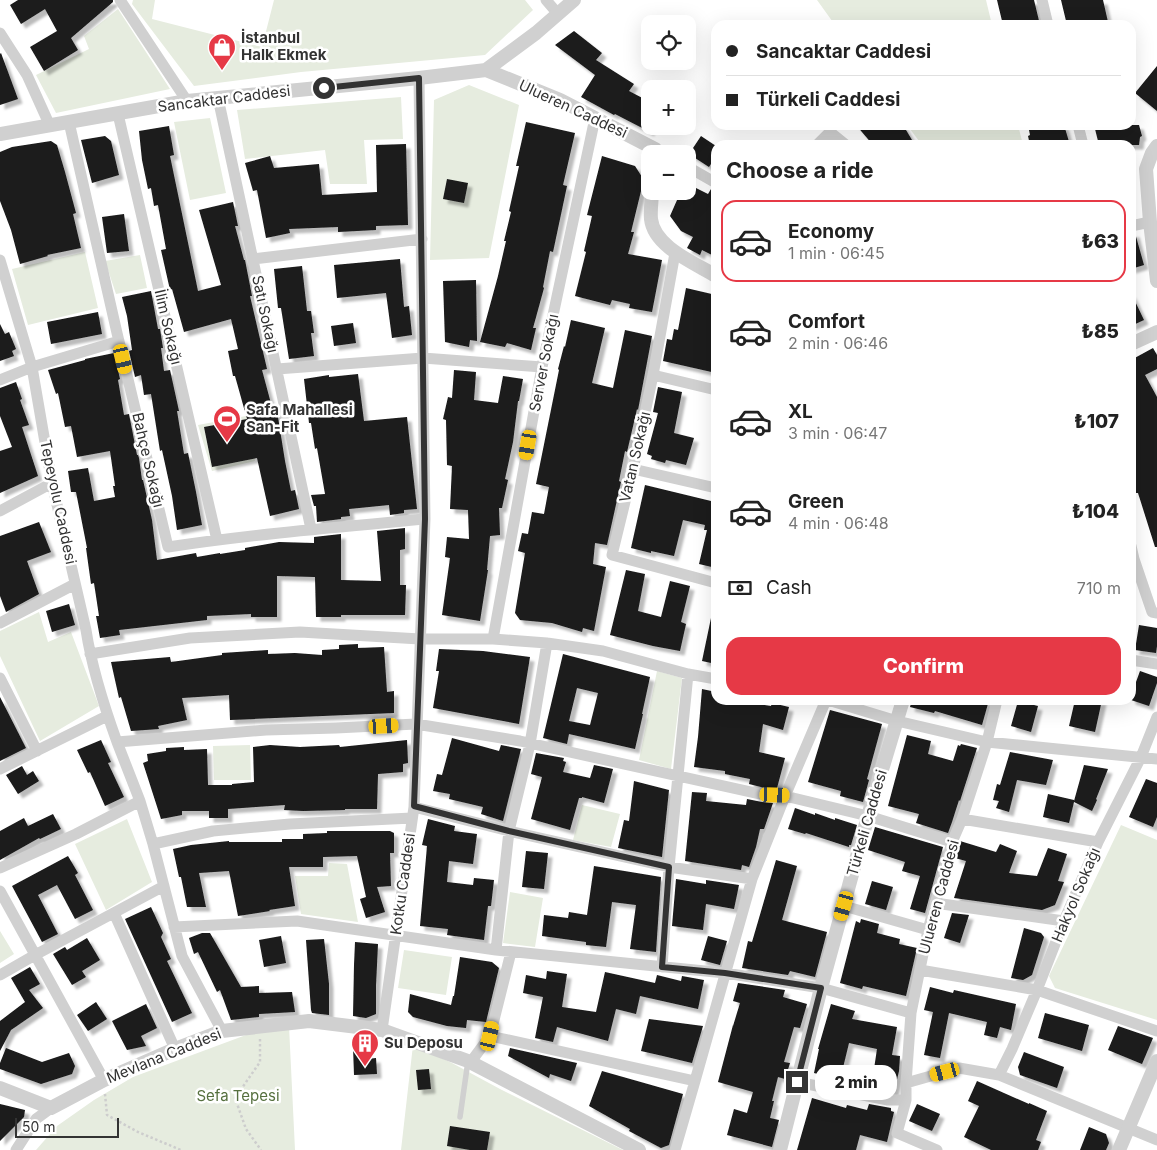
<!DOCTYPE html>
<meta charset="utf-8">
<style>
:root{--surface:#fff;--page:#f2f2f2;--text:#222;--muted:#767676;--line:#e0e0e0;--accent:#e63946}
body{margin:0;font-family:Inter,sans-serif;background:var(--page);color:var(--text);height:100vh;display:flex;flex-direction:column;font-size:19px;white-space:nowrap}
*{box-sizing:border-box;margin:0}
p{font-size:16px;color:var(--muted)}
.icon{flex:none;width:28px;height:28px;fill:none;stroke:currentColor;stroke-width:2;stroke-linecap:round;stroke-linejoin:round}
.map{position:relative;flex:1;overflow:hidden}
.drawer{position:absolute;left:711px;top:140px;width:425px;height:565px;display:flex;flex-direction:column;background:var(--surface);border-radius:15px;box-shadow:0 5px 20px #0002}
.drawer>*{flex:none}
.guide{position:absolute;left:711px;top:20px;width:425px;height:110px;border-radius:15px;box-shadow:0 5px 20px #0002;display:grid;align-content:center;height:110px;padding:0 15px;background:var(--surface)}
.buttons{position:absolute;left:641px;top:15px;display:grid;gap:10px}
.buttons a{display:grid;place-items:center;width:55px;height:55px;border-radius:10px;background:var(--surface);box-shadow:0 5px 20px #0002;font-size:25px}
.scale{position:absolute;left:15px;bottom:12px;width:104px;box-sizing:border-box;padding-left:5px;border:2px solid #333;border-top:0;font-size:14px;line-height:18px;white-space:nowrap;color:#333;-webkit-text-stroke:4px #fff;paint-order:stroke}
.end{position:absolute;width:22px;height:22px;margin:-11px;border:6px solid #333;background:#fff;box-shadow:0 0 0 2px #fff}
.from{border-radius:50%}
.bubble{position:absolute;height:35px;border-radius:15px;background:var(--surface);box-shadow:0 5px 20px #0002;font-size:16px;font-weight:800;line-height:35px;text-align:center}
.car{position:absolute;width:15px;height:30px;margin:-15px -8px;border-radius:6px;box-shadow:0 0 4px 1px #0007;background:linear-gradient(#f5c518 24%,#345 0 40%,#f5c518 0 76%,#345 0 86%,#f5c518 0)}
.guide b{display:flex;align-items:center;gap:18px;height:48px;font-size:19px}
.guide b+b{border-top:1px solid var(--line)}
.guide i{width:12px;height:12px;background:var(--text)}
ul{padding:0;list-style:none}
li{display:flex;align-items:center;gap:15px;height:82px;margin:0 10px 8px;padding:0 5px;border:2px solid transparent;border-radius:15px}
li div{flex:1}
li b{display:block;font-size:19px}
li em{font-style:normal;font-weight:800}
li.on{border-color:var(--accent)}
li>.icon{width:45px;height:45px;stroke-width:1.5}
h2{padding:0 15px;font-size:22px;line-height:60px}
.pay{display:flex;align-items:center;gap:12px;height:55px;padding:0 15px;font-size:19px}
.pay p{margin-inline-start:auto}
.button{display:flex;gap:10px;margin-top:auto;padding:10px 15px}
.button a{flex:1;height:58px;border-radius:15px;background:var(--accent);color:#fff;font-size:20px;font-weight:800;line-height:58px;text-align:center}
.map>svg:first-child{display:block}
</style>
<div class="map">
<svg width="1157" height="1150" viewBox="0 0 1157 1150">
<defs>
<filter id="shadow"><feDropShadow dx="4.5" dy="4.5" stdDeviation="1" flood-color="#0004"/></filter>
</defs>
<rect width="100%" height="100%" fill="#fff"/>
<path fill="#e6ecdf" d="M133 0H155L152 19 262 47 274 0H525L533 10 485 55 301 72 194 86 132 4Z
M817 0H986L992 25H835Z
M118 9 170 89 56 113 36 75 89 49 84 36Z
M469 85 519 105 489 258 430 260 434 100Z
M401 97 403 139 364 140 367 184H330L325 150 245 159 237 110Z
M210 118 226 193 190 200 174 122Z
M907 125H1018L1023 145H922Z
M85 252 98 308 28 325 12 269Z
M140 255 147 288 116 294 105 261Z
M246 416 255 461 212 471 198 425Z
M39 612 48 642 71 632 99 706 40 741 0 656V631Z
M657 671 682 678 671 769 639 760Z
M250 745 251 780H214L213 746Z
M582 805 620 814 611 847 573 840Z
M127 819 152 882 106 910 75 844Z
M1121 825 1157 840V1020L1055 988 1049 976Z
M329 863 347 864 358 922 301 914 295 876H328Z
M510 892 543 898 535 947 503 943Z
M0 931 14 954 0 963Z
M404 950 452 957 446 995 398 988Z
M289 1026 295 1150H36L57 1126 94 1100 133 1077 246 1035Z
M413 1045 452 1063 500 1089 623 1150H401Z"/>
<path fill="#1a1a1a" fill-rule="evenodd" filter="url(#shadow)" d="M18 0H113V2L71 38 78 50 44 71 30 47 57 31 45 9 21 24 10 5Z
M997 0H1034L1040 25H1003Z
M1061 0H1103L1108 22 1095 25H1067Z
M574 31 602 53 596 60 634 84 629 91 650 102V132L615 114 614 115 581 97 595 75 555 45Z
M1 53 18 99 0 105V54Z
M1157 66V111L1135 93Z
M526 122 575 133 563 185 567 186 553 252 550 251 543 287 544 288 533 328H536L531 350 507 343 505 347 480 342 498 276 506 241H504L511 212 509 211 519 166H516Z
M856 125H903L915 145H873Z
M1028 125H1064L1070 145H1030L1028 136 1030 135Z
M1094 125H1139L1142 136 1140 137 1139 145H1099Z
M169 126 174 155 170 156 198 291 221 285 199 210 233 202 238 226H235L244 260H245L252 296H250L267 369 262 370 273 411H277L285 461 291 491 295 490 299 509 270 516 257 458 212 467 204 427 247 419 235 376H233L228 351 238 349 231 319 184 332 172 289 170 290 161 250 166 249 158 205 154 206 151 188 148 189 142 160 139 131Z
M105 136 111 141 119 175 92 183 81 140Z
M701 136 716 146V156L709 167 689 154Z
M51 141 57 145 65 172 76 213 73 214 81 248 47 255 48 256 20 264 11 230 0 201V152L12 147Z
M406 144 408 225 376 226V230L338 232V227L289 229 290 233 266 238 257 190 253 191 245 163 270 156 274 168 319 164 322 195 377 192 376 145Z
M602 156 635 166 642 177 641 191 631 232H634L628 254 662 260 652 312 629 308 630 304 612 300 610 305 575 296 586 252 584 251 592 216 587 215Z
M447 179 468 183 464 203 443 199Z
M688 184 708 194 711 189 716 190V257L702 250 700 255 687 248 693 237 681 231 670 216 681 191H688Z
M124 214 129 251 107 253 102 217Z
M1131 233H1135L1144 265 1131 269Z
M400 259 404 307 409 306 412 335 392 338 386 293 337 298 334 265Z
M302 266 307 311H311L314 333H311L314 356 289 359 281 308H278L274 269Z
M476 280 477 341 470 340 469 347 445 342 443 281Z
M686 288 716 295V373L663 361 667 339 672 340 674 329 678 330Z
M151 291 158 329H160L163 348H161L164 371 170 370 179 411H177L184 454 188 453 196 492 202 525 177 530 172 496 162 450 160 451 151 394 144 395 141 375 135 377 129 351 132 350 127 316 122 297Z
M1131 293 1144 320 1131 326Z
M98 312 102 334 51 344 47 322Z
M571 320 605 328 592 383 613 388 625 330 652 336 638 410 637 409 627 452 625 451 619 481 621 482 607 545 595 543 593 564 606 567 594 631 583 628 582 632 552 623 520 620 515 613 525 553 518 551 522 533 528 534 532 512 544 514 549 487 536 484 559 370 558 369 564 346 565 347Z
M353 323 356 343 334 346 331 326Z
M0 324 5 334 9 332 16 349 12 351 14 356 0 361Z
M1153 348 1157 355V369L1145 375 1157 397V547H1155L1138 493H1136L1131 478V360Z
M114 353 120 379 118 380 124 415 129 414 137 455H138L139 458 142 480H143L152 520 157 560 196 553 197 557 220 553V554L245 550V548L279 542 314 543V537L341 534V580L381 581 377 531 405 528V549L400 550V585H406L405 615H341V617H316L315 577 277 576V617H251V614L207 616V620L119 630 120 635 100 638 96 616H99L94 583 91 584 86 548H87L76 492H71L68 471 88 468 94 501 115 497 113 486H115L110 451 77 457 71 426 65 427 58 393 56 394 48 370 85 360V359Z
M454 370 476 372 474 400 498 403 503 376 523 379 519 401H518L513 442 505 479 508 480 502 508H499L500 535 490 536 487 570H488L480 621 442 615 450 558 445 557 447 537 469 539 468 510 450 509 452 466 447 465 446 420 443 419 448 397 452 398Z
M358 374 364 421 407 417 417 509 404 510V513L390 515 389 505 349 509 350 516 341 517V519L317 522 316 506H314L311 495 325 494 317 448 315 449 311 423H309L304 379 329 375V377Z
M16 382 22 399 20 400 29 425 22 427 38 476 0 493V451L12 447 0 416V388Z
M658 387 682 392 674 433 694 438 686 465 666 460 665 463 651 459 652 456 647 454 658 413 653 412Z
M645 485 711 501 712 495H716V568L699 564 707 530H704L705 525 683 520 674 556 651 551V553L631 548Z
M39 522 51 552 27 561 39 594 6 612 0 596V536Z
M626 570 645 574 638 611 661 617 670 581 690 586 681 622 686 624 680 651 653 646 610 635Z
M69 604 75 625 52 632 46 611Z
M711 618 716 619V664L702 661Z
M1139 625 1157 628V646L1156 653 1135 650Z
M358 644V648L384 647 387 692 394 691V713L230 720 229 695 182 698 187 720 158 726 159 729 131 731 121 697 119 698 111 662 170 657 171 662 222 655V653L268 650V654L295 653 322 655V650L339 649V645Z
M439 649 483 651 530 657 519 724 433 708 439 671H436Z
M563 654 650 677 642 714H643L635 749 569 734 567 744 543 738ZM577 688 598 693 590 725 569 721Z
M1140 671 1157 677V683L1149 706 1131 700V681L1136 682Z
M702 689 716 692V700H732L771 706 772 703 789 707 783 730 763 724 759 752 785 758 777 788H765L749 784 750 779 725 774V771L694 767 698 737Z
M0 697 26 748 0 761Z
M912 700H989L982 725 935 711 934 713 910 707Z
M1075 700H1102L1095 732 1069 726Z
M1018 701 1038 706 1031 732 1011 726Z
M830 710 882 724 867 779 869 780 863 802 840 796 841 791 808 782Z
M907 735 931 741 928 754 953 761 958 745 960 746 961 744 977 748 960 801 959 800 952 822 948 833 916 823 919 814 888 806Z
M452 738 499 751 501 745 521 749 503 821 481 814 483 807 449 799 450 794 433 791 437 774 442 775Z
M101 740 111 762 108 763 124 797 105 806 90 772 88 773 77 750Z
M407 740 408 763 403 764V772L378 774 377 809H345V810L303 811 284 810 285 805 228 809V818H209V811H182V815L161 819 143 763 148 761 147 754 166 751V748L184 747V750L207 749 208 785H232V784L254 782 253 747 270 745 300 747 339 745 340 747Z
M1010 752 1053 760 1046 785 1017 780 1009 812 996 808 999 801 993 800 997 784 1000 785Z
M536 753 564 758 563 761 566 762 563 772 590 778 594 765 613 769 604 803 582 797V798H579L570 830 531 819 542 777 531 774Z
M1084 765 1108 769 1096 799 1097 800 1092 811 1074 802 1069 823 1043 817 1048 794 1074 800V801Z
M22 766 27 775 33 771 39 781 18 794 6 775Z
M1146 779 1157 783V817L1153 827 1129 817Z
M634 781 669 790 662 857 618 848 624 820 629 821Z
M692 792 707 793 706 801 746 805 747 799 762 802 773 803 764 829H760L756 847 749 867 742 865 741 870 685 861Z
M795 808 815 815V813L835 820V818L857 825 851 845H849V847L806 833 805 834 788 829Z
M53 814 61 829 40 839 39 838 0 860V831L24 818 28 826Z
M428 819 455 826 454 831 477 834 473 864 449 861 447 882 473 885 474 878 494 880 491 906H488L484 940 447 935 448 929 420 926 427 846 422 845Z
M875 827 943 847 925 913 910 909 920 876 902 871 905 862 868 850Z
M327 831H390L394 833V853H390L391 886 377 887 385 912 366 918 360 899 366 897 357 856 323 857V867H289L295 906 269 910 270 911 238 916 229 871 199 873 206 907H187L181 877H179L173 849 191 845 229 841V842H282V839H303V834L327 833Z
M960 841 996 852 1000 844 1017 851 1009 873 1037 876 1048 848 1067 854 1058 881 1064 882 1055 905 1042 910 954 898 966 861 955 858Z
M526 851 548 853 544 889 522 887Z
M68 856 78 873 75 875 93 910 75 919 57 885 38 895 58 934 42 942 12 886Z
M776 860 797 866 782 920 827 932 815 977 790 971 788 975 742 968 748 941 752 942Z
M594 866 661 877 656 952 630 949 636 905 612 902 606 947 586 945V942L542 936 544 915 568 918 569 912 587 915Z
M676 879 706 884V880L739 885 734 909 706 904 703 930 672 926Z
M872 881 893 887 886 910 865 904Z
M151 907 163 933 161 937 171 959 167 961 192 1013 172 1022 125 919Z
M952 913 969 915 960 943 944 938Z
M861 919 879 924 877 933 900 939 899 944 917 948 906 996 863 986 862 989 840 983 856 921 860 923Z
M1024 928 1041 933 1044 937 1032 975 1023 980 1011 978Z
M202 933H210L241 987 259 986V993L292 992 295 1012 259 1014V1017L231 1020 220 990 217 992 198 952 194 954 189 938Z
M281 936 286 963 264 967 259 940Z
M708 936 727 941 720 965 701 960Z
M87 938 100 960 82 971 86 977 72 985 53 954 65 947 67 950Z
M324 939 329 984V1015L312 1013 311 1010 306 940Z
M355 942 378 944 376 985V1014L366 1018 353 1016 354 965Z
M460 957 492 962 499 968 486 1022 467 1020 466 1028 447 1026 413 1017 408 1012 410 994 451 1005 453 996H454Z
M30 967 40 984 29 990 43 1008 11 1030 0 1051V1021L25 1002 11 978Z
M547 971 567 974 562 1007 596 1012 605 972 655 983 657 975 681 981 682 976 704 980 698 1009 640 996 636 1014 616 1009 608 1041 557 1027 553 1042 535 1038 543 997 523 993 526 975 546 979Z
M738 983 785 990 783 997 807 1004 800 1028 794 1027 784 1062 790 1063 785 1079 778 1077 772 1101H774L770 1118 779 1120 772 1147 727 1135 734 1109 747 1113 753 1092 718 1082 733 1025V1026L740 1003 733 1001Z
M930 987 953 993 954 990 1016 1004 1011 1030 1000 1027 997 1038 984 1035 987 1022 949 1013 940 1058 924 1055 933 1012 924 1010Z
M96 1002 107 1019 88 1031 77 1015Z
M146 1004 157 1028 141 1036 146 1046 127 1050 112 1021Z
M831 1004 855 1011 852 1019 897 1027 892 1055 900 1056 899 1071 894 1092 871 1089 877 1049 849 1043 840 1080 814 1073 819 1049H818Z
M1045 1013 1089 1025 1082 1051 1038 1038Z
M649 1019 703 1026 692 1063 663 1056 641 1051Z
M1118 1026 1153 1038 1142 1064 1108 1050Z
M353 1036 368 1037 367 1059 376 1058 377 1074 354 1075 353 1047Z
M6 1048 42 1062 69 1053 75 1066 72 1074 41 1084 0 1069V1063Z
M510 1048 577 1063 571 1081 550 1074 549 1078 508 1056Z
M1024 1052 1064 1067 1057 1088 1020 1075 1018 1067Z
M429 1069 431 1089 418 1090 416 1070Z
M602 1071 683 1094 669 1145 661 1148 629 1131 630 1129 589 1106Z
M977 1081 1029 1104V1103L1047 1111 1036 1140 1041 1142 1038 1150H991L964 1137 979 1106 968 1101Z
M812 1098 846 1108 847 1105 867 1110 869 1104 891 1108V1111L894 1112 887 1142 860 1135 856 1150H797Z
M0 1104 25 1110 24 1117 0 1141Z
M917 1104 940 1114 932 1131 909 1121Z
M450 1126 490 1132 487 1150H470L447 1146Z
M1089 1127 1106 1134 1109 1143 1106 1150H1080Z"/>
<g fill="none" stroke-linecap="round" stroke-linejoin="round">
<path stroke="#cdcdcd" stroke-width="2.5" stroke-dasharray="2.5 2.5" stroke-linecap="butt" d="M260 1039V1062L235 1098 246 1129 261 1150
M105 1094 107 1115 138 1132 181 1150"/>
<path stroke="#d0d0d0" stroke-width="5.5" d="M460 1117 468 1061"/>
<path stroke="#d0d0d0" stroke-width="11" d="M120 0 187 101
M546 0 558 14
M1042 0 1048 25
M0 33 27 75 50 126
M218 98 311 529
M118 114 217 540
M69 122 117 333 168 547C254 534 339 527 425 519
M1078 125 1083 145
M817 145 830 132 846 145
M688 167 716 183
M1131 226 1150 222
M675 253 653 375 633 469 612 555 716 583
M253 259 422 239
M0 260 32 367 52 483 86 630C92 669 104 706 117 742
M277 369 423 358 542 367
M653 375 716 390
M0 380 32 367 119 341
M633 469 716 488
M0 511 52 483
M1131 546 1134 559 1152 612 1157 613
M0 623 75 584
M493 639 542 367 595 118
M90 654 190 638 300 632 420 639H493L547 643 603 651 688 674 716 679
M1131 660 1157 664
M0 678 37 751
M826 700 785 796 868 816 952 842
M828 700 897 721 987 742 1157 759
M0 769 107 716
M140 801 117 742 266 730 336 728 416 724 520 741 764 795 785 796 752 879 669 867 509 831 414 807
M962 819 1098 842
M153 844 213 831 290 824 412 818
M0 868 76 834 140 801 153 844 182 956 222 1031
M0 891 104 1080
M935 903 1064 921
M844 906 928 930
M114 913 175 1049
M174 927 297 921 496 950 725 973 821 988 911 1013
M496 950 509 831 530 744 547 643
M662 967 669 867 688 674
M920 970 1037 990 1157 1031
M0 975 35 955 164 886
M382 1030 414 807 425 519 419 78
M490 1036 695 1081
M470 1063 490 1036 511 952
M999 1075 1012 1049 1037 990 1064 921 1098 842 1141 757 1157 717
M797 1082 888 1100H906
M906 1083 959 1068 999 1075 1157 1140
M16 1150 36 1119 51 1108
M675 1150 695 1081 752 879
M937 1150 897 1133 906 1100V1083L911 1013 928 930 952 842 962 819 987 742 997 700"/>
<path stroke="#d0d0d0" stroke-width="14" d="M486 70 560 100 655 149V154
M0 134 187 101 419 78 486 70 536 33 574 0
M1157 146 1152 153 1146 169 1150 222 1157 281
M652 191C652 200 650 210 651 219 654 247 695 263 716 276
M1131 344 1157 332
M0 1088 51 1108 104 1080 175 1049 222 1031 309 1021 382 1030 468 1061 639 1150
M780 1150 821 988 868 816 903 700
M1119 1150 1157 1061"/>
</g>
<g fill="none" stroke-linecap="round" stroke-linejoin="round">
<path stroke="#333" stroke-width="6" d="M324 88 419 78 425 519 414 806 509 831 669 867 662 967 725 973 821 988 797 1082"/>
</g>
<defs>
<g id="shop-pin" transform="scale(1.4375)"><path d="M0 17L-7.5 6A9.5 9.5 0 1 1 7.5 6Z" fill="#e63946" stroke="#fff"/><path d="M-5-2.5h2.3a2.7 3.5 0 0 1 5.4 0H5L5.5 6h-11ZM-1.5-2.5h3a1.5 2.3 0 0 0-3 0Z" fill="#fff"/></g>
<g id="stadium-pin" transform="scale(1.4375)"><path d="M0 17L-7.5 6A9.5 9.5 0 1 1 7.5 6Z" fill="#e63946" stroke="#fff"/><path d="M0-5a6.5 5 0 1 0 0 10a6.5 5 0 1 0 0-10ZM-3.5-1.8h7v3.6h-7Z" fill="#fff"/></g>
<g id="building-pin" transform="scale(1.4375)"><path d="M0 17L-7.5 6A9.5 9.5 0 1 1 7.5 6Z" fill="#e63946" stroke="#fff"/><path d="M-4-6H4V6H1V3H-1V6H-4ZM-2.5-4.3h1.7v1.8h-1.7ZM.8-4.3h1.7v1.8H.8ZM-2.5-1h1.7V.8h-1.7ZM.8-1h1.7V.8H.8Z" fill="#fff"/></g>
</defs>
<g fill-rule="evenodd">
<use href="#shop-pin" x="222" y="47"/>
<use href="#stadium-pin" x="227" y="419"/>
<use href="#building-pin" x="365" y="1043"/>
</g>
<g text-anchor="middle" stroke-width="5" stroke-linejoin="round" paint-order="stroke">
<g font-size="15" font-weight="bold" fill="#333" stroke="#fff" text-anchor="start">
<text x="241" y="43">İstanbul<tspan x="241" dy="17">Halk Ekmek</tspan></text>
<text x="246" y="415">Safa Mahallesi<tspan x="246" dy="17">San-Fit</tspan></text>
<text x="384" y="1048">Su Deposu</text>
</g>
<g font-size="15" fill="#333" stroke="#fff">
<text transform="translate(224 99) rotate(-7)" y="5">Sancaktar Caddesi</text>
<text transform="translate(573 109) rotate(25)" y="5">Ulueren Caddesi</text>
<text transform="translate(265 314) rotate(78)" y="5">Satı Sokağı</text>
<text transform="translate(168 327) rotate(77)" y="5">İlim Sokağı</text>
<text transform="translate(544 363) rotate(-79)" y="5">Server Sokağı</text>
<text transform="translate(635 457) rotate(-77)" y="5">Vatan Sokağı</text>
<text transform="translate(148 460) rotate(77)" y="5">Bahçe Sokağı</text>
<text transform="translate(58 502) rotate(78)" y="5">Tepeyolu Caddesi</text>
<text transform="translate(867 823) rotate(-74)" y="5">Türkeli Caddesi</text>
<text transform="translate(403 884) rotate(-82)" y="5">Kotku Caddesi</text>
<text transform="translate(1076 895) rotate(-67)" y="5">Hakyol Sokağı</text>
<text transform="translate(939 897) rotate(-75)" y="5">Ulueren Caddesi</text>
<text transform="translate(164 1056) rotate(-22)" y="5">Mevlana Caddesi</text>
</g>
<g font-size="15" fill="#56703f" stroke="#fff">
<text x="238" y="1101">Sefa Tepesi</text>
</g>
</g>
</svg>
<div class="buttons">
<a><svg class="icon" aria-label="locate" viewBox="0 0 24 24"><circle cx="12" cy="12" r="6"/><path d="M12 2v4M12 18v4M2 12h4M18 12h4"/></svg></a>
<a>+</a>
<a>−</a>
</div>
<div class="scale">50 m</div>
<i class="end from" style="left:324px;top:88px"></i>
<i class="end" style="left:797px;top:1082px"></i>
<div class="bubble" style="left:815px;top:1065px;width:82px">2 min</div>
<i class="car" style="left:123px;top:359px;rotate:167deg"></i>
<i class="car" style="left:528px;top:445px;rotate:190deg"></i>
<i class="car" style="left:384px;top:726px;rotate:87deg"></i>
<i class="car" style="left:775px;top:795px;rotate:92deg"></i>
<i class="car" style="left:844px;top:906px;rotate:196deg"></i>
<i class="car" style="left:490px;top:1036px;rotate:13deg"></i>
<i class="car" style="left:945px;top:1072px;rotate:255deg"></i>
<div class="guide">
<b><i class="from"></i>Sancaktar Caddesi</b>
<b><i></i>Türkeli Caddesi</b>
</div>
<section class="drawer">
<h2>Choose a ride</h2>
<ul>
<li class="on"><svg class="icon" aria-label="car" viewBox="0 0 24 24"><path d="M5 17H2v-5l4-1 3-4h7l3 4 3 1v5h-3M9 17h6M6 11h13"/><circle cx="7" cy="17" r="2"/><circle cx="17" cy="17" r="2"/></svg><div><b>Economy</b><p>1 min · 06:45</p></div><em>₺63</em></li>
<li><svg class="icon" aria-label="car" viewBox="0 0 24 24"><path d="M5 17H2v-5l4-1 3-4h7l3 4 3 1v5h-3M9 17h6M6 11h13"/><circle cx="7" cy="17" r="2"/><circle cx="17" cy="17" r="2"/></svg><div><b>Comfort</b><p>2 min · 06:46</p></div><em>₺85</em></li>
<li><svg class="icon" aria-label="car" viewBox="0 0 24 24"><path d="M5 17H2v-5l4-1 3-4h7l3 4 3 1v5h-3M9 17h6M6 11h13"/><circle cx="7" cy="17" r="2"/><circle cx="17" cy="17" r="2"/></svg><div><b>XL</b><p>3 min · 06:47</p></div><em>₺107</em></li>
<li><svg class="icon" aria-label="car" viewBox="0 0 24 24"><path d="M5 17H2v-5l4-1 3-4h7l3 4 3 1v5h-3M9 17h6M6 11h13"/><circle cx="7" cy="17" r="2"/><circle cx="17" cy="17" r="2"/></svg><div><b>Green</b><p>4 min · 06:48</p></div><em>₺104</em></li>
</ul>
<div class="pay"><svg class="icon" aria-label="cash" viewBox="0 0 24 24"><path d="M3 7h18v10H3z"/><circle cx="12" cy="12" r="2"/></svg>Cash<p>710 m</p></div>
<div class="button"><a>Confirm</a></div>
</section>
</div>
